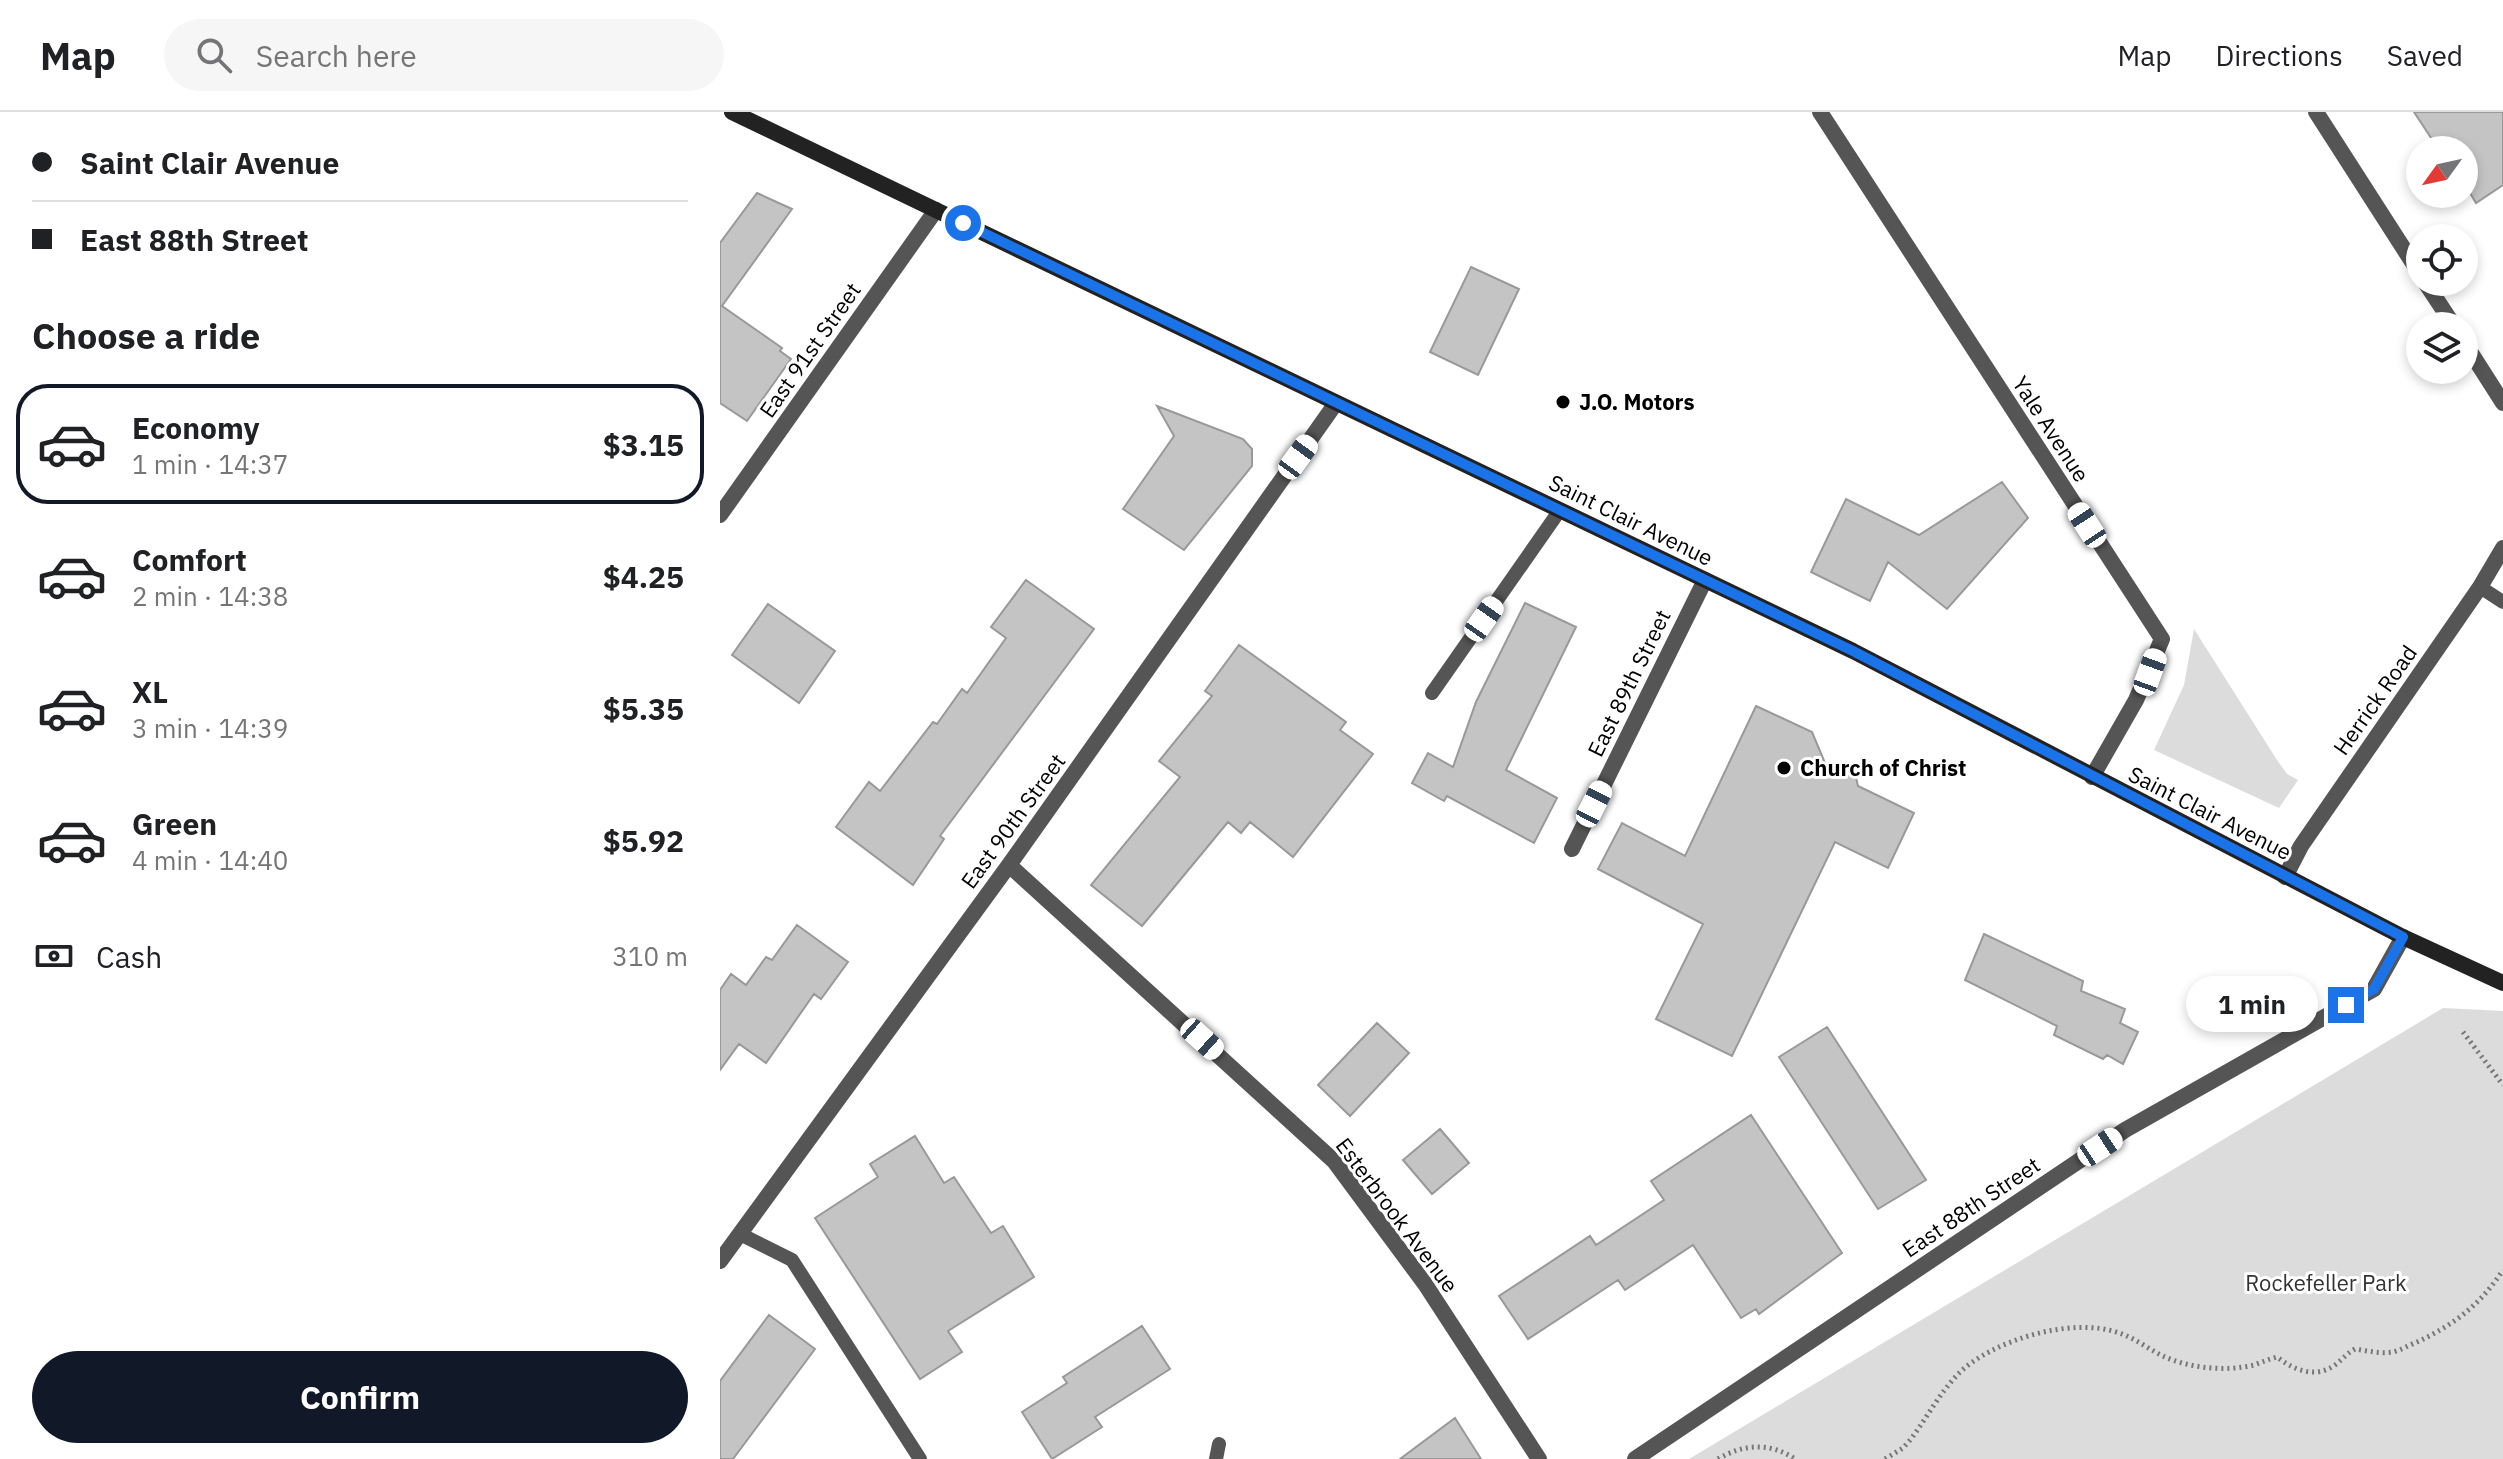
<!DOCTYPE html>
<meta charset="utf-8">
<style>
:root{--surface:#fff;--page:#f6f6f6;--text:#202124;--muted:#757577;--line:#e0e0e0;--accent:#111827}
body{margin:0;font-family:"IBM Plex Sans",sans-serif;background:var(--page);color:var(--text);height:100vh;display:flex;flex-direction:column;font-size:30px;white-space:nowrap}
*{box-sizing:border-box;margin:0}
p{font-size:26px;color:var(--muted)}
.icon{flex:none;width:44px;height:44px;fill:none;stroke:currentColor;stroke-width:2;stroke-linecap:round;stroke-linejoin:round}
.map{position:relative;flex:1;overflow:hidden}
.side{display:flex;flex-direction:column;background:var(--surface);width:720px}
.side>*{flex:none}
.guide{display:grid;align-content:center;height:176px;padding:0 32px;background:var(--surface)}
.needle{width:52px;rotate:237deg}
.fabs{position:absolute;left:1686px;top:24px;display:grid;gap:16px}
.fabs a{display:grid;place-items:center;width:72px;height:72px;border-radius:50%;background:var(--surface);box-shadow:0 4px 12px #0003;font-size:40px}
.end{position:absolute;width:36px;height:36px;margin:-18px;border:10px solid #1a73e8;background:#fff;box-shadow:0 0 0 4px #fff}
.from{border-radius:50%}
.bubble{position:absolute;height:56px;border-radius:28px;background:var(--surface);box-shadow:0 4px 12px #0003;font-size:26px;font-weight:700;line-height:56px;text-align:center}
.car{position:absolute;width:24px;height:48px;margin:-24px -12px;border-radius:10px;box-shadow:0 0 6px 2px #0007;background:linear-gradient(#fff 24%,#345 0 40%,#fff 0 76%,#345 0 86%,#fff 0)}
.guide b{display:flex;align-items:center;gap:28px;height:76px;font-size:30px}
.guide b+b{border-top:2px solid var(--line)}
.guide i{width:20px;height:20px;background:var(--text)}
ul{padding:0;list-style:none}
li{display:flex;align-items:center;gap:24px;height:120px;margin:0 16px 12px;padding:0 16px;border:4px solid transparent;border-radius:32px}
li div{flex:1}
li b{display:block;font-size:30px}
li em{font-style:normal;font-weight:700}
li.current{border-color:var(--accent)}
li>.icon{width:72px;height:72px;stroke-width:1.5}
h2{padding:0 32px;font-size:36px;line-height:96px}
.pay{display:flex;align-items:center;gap:20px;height:88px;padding:0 32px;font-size:30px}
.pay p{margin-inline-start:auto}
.cta{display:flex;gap:16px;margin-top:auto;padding:16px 32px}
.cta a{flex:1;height:92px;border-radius:48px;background:var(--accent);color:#fff;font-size:32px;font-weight:700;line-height:92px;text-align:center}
header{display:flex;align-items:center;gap:48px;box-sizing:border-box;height:112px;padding:0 40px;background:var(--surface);border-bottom:2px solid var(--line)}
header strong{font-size:38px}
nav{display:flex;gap:44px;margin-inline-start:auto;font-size:28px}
.search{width:560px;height:72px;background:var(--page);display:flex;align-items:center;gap:20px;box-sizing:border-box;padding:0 28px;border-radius:44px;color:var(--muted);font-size:30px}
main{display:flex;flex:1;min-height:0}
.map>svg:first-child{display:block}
</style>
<header>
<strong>Map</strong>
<div class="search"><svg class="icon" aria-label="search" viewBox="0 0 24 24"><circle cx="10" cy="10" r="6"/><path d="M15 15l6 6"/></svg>Search here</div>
<nav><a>Map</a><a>Directions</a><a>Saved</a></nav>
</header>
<main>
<section class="side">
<div class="guide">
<b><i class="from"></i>Saint Clair Avenue</b>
<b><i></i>East 88th Street</b>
</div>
<h2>Choose a ride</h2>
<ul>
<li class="current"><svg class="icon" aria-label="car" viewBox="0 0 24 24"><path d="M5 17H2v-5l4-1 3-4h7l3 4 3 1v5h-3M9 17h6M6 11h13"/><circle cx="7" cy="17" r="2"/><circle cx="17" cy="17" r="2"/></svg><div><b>Economy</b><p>1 min · 14:37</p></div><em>$3.15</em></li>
<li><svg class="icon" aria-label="car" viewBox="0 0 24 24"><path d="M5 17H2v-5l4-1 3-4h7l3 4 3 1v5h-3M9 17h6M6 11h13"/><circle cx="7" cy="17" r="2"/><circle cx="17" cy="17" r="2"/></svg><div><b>Comfort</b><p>2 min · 14:38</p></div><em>$4.25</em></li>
<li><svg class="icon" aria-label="car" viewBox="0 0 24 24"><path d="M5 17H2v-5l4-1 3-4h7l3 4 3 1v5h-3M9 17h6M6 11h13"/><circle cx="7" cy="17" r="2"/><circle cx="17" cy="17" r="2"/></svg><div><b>XL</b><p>3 min · 14:39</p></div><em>$5.35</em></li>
<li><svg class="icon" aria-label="car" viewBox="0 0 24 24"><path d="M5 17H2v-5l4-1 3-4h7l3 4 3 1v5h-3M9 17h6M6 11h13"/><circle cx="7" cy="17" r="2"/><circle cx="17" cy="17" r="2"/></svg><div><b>Green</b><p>4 min · 14:40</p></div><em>$5.92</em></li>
</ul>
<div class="pay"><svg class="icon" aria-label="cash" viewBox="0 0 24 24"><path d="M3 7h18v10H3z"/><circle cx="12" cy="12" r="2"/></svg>Cash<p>310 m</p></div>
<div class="cta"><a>Confirm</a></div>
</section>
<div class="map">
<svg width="1783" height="1347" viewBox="0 0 1783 1347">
<rect width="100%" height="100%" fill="#fff"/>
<path fill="#dcdcdc" d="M1474 517 1557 648 1567 662 1578 668 1559 696 1434 638 1464 573Z
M1723 896 1783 899V1347H969Z"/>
<path fill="#c4c4c4" stroke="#999" stroke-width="2" d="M1694 0H1783V73L1756 91 1744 71V38H1719Z
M37 81 72 97 2 194 62 236 60 239 71 247 27 309 0 291V131Z
M751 155 799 177 758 263 710 240Z
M437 294 523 327 532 337V354L464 438 403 397 454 324Z
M1282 370 1308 406 1227 497 1168 450 1150 489 1091 460 1126 387 1199 423Z
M306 468 374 517 220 724 224 727 193 773 116 715 149 670 160 679 213 610 217 612 242 577 247 581 286 526 271 515Z
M805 491 856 515 786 658 837 686 814 731 727 684 724 689 692 671 708 641 733 655 756 590Z
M48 492 115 539 79 591 12 543Z
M519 533 626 610 620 618 653 642 573 745 530 710 521 721 508 710 422 814 371 773 460 665 439 649 492 584 485 579Z
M1036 594 1092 620 1108 658 1119 654 1123 665 1135 661 1138 674 1194 701 1168 756 1115 730 1012 944 936 907 983 812 878 757 902 711 965 744Z
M77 813 128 850 101 887 94 882 46 951 19 932 0 958V878L11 862 26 873 46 845 52 848Z
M1264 822 1363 869 1361 879 1405 897 1400 911 1418 920 1403 952 1387 943 1383 947 1334 923 1337 914 1245 868Z
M657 911 689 941 630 1004 598 973Z
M1107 915 1206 1068 1158 1097 1059 945Z
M1031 1003 1122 1141 1039 1202 1036 1197 1021 1206 973 1133 905 1178 898 1168 808 1227 779 1184 870 1124 876 1133 944 1088 931 1069Z
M720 1017 749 1051 712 1082 683 1048Z
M195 1024 224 1071 234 1065 271 1121 283 1114 314 1165 228 1219 242 1240 200 1267 95 1106 158 1065 150 1052Z
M49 1203 95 1237 13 1347H0V1269Z
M422 1214 450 1257 375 1305 382 1315 332 1347 302 1300 347 1271 343 1265Z
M735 1306 761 1347H680Z"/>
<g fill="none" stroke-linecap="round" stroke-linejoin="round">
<path stroke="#777" stroke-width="5" stroke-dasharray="2 4" stroke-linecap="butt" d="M1743 920 1783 973
M998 1347C1023 1332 1050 1330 1075 1347
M1165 1347 1183 1336 1191 1327C1207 1305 1220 1281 1238 1262 1272 1228 1353 1204 1399 1221 1415 1226 1428 1237 1443 1244 1468 1256 1506 1260 1534 1253 1542 1250 1549 1247 1557 1245 1574 1258 1595 1267 1615 1253 1622 1248 1627 1241 1635 1237 1648 1239 1660 1242 1673 1240 1681 1238 1689 1233 1697 1230 1734 1213 1761 1192 1783 1158"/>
<path stroke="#555" stroke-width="14" d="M1760 475 1783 490
M712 581 840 398
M20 1122 72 1148 200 1347
M496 1347 499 1332"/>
<path stroke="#555" stroke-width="16" d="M1100 0 1442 527 1416 588 1372 665
M1596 0 1700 162
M1705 170 1734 214
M1744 230 1783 291
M0 403 216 98
M852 737 985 468
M289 753 614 1049 705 1172 819 1347
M1565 765 1581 734 1760 475 1783 436
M0 1149 289 753 616 291
M915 1347 1405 1018 1654 877 1683 825"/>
<path stroke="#222" stroke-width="16" d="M12 0 1133 539 1683 825 1783 871"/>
</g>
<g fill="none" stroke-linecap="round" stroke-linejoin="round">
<path stroke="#1a73e8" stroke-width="10" d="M243 111 1133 539 1683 825 1654 877 1626 893"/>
</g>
<g fill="#000" stroke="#fff" stroke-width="3">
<circle cx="843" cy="290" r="8"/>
<circle cx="1064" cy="656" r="8"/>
</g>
<g text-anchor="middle" stroke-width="6" stroke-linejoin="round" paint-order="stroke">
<g font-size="22" fill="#000" stroke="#fff">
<text transform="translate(90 238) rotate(-55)" y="8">East 91st Street</text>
<text transform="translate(1331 317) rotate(57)" y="8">Yale Avenue</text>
<text transform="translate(911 408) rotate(26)" y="8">Saint Clair Avenue</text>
<text transform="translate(909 571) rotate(-64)" y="8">East 89th Street</text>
<text transform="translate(1655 588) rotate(-55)" y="8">Herrick Road</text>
<text transform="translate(1490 701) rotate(27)" y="8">Saint Clair Avenue</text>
<text transform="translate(293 709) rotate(-54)" y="8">East 90th Street</text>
<text transform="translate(1251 1095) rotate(-34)" y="8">East 88th Street</text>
<text transform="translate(677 1103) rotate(53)" y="8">Esterbrook Avenue</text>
</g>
<g font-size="22" font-weight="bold" fill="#000" stroke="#fff" text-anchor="start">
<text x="859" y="298">J.O. Motors</text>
<text x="1080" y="664">Church of Christ</text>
</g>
<g font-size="22" fill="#333" stroke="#fff">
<text x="1606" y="1179">Rockefeller Park</text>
</g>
</g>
</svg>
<div class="fabs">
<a><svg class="needle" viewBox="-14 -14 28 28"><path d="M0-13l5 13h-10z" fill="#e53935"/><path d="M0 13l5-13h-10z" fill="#757577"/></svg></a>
<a><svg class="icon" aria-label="locate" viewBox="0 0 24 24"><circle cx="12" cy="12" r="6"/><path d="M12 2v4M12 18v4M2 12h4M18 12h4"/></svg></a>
<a><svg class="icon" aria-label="layers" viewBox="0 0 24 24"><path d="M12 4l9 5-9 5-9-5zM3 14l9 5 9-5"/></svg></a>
</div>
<i class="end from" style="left:243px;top:111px"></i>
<i class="end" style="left:1626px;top:893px"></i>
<div class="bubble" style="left:1466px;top:864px;width:132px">1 min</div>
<i class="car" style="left:578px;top:345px;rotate:36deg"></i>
<i class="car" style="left:1367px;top:413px;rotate:327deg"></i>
<i class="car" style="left:764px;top:507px;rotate:35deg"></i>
<i class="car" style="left:1430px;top:560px;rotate:20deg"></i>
<i class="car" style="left:874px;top:692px;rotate:27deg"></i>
<i class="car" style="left:482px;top:927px;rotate:132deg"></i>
<i class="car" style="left:1380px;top:1035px;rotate:57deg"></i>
</div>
</main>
